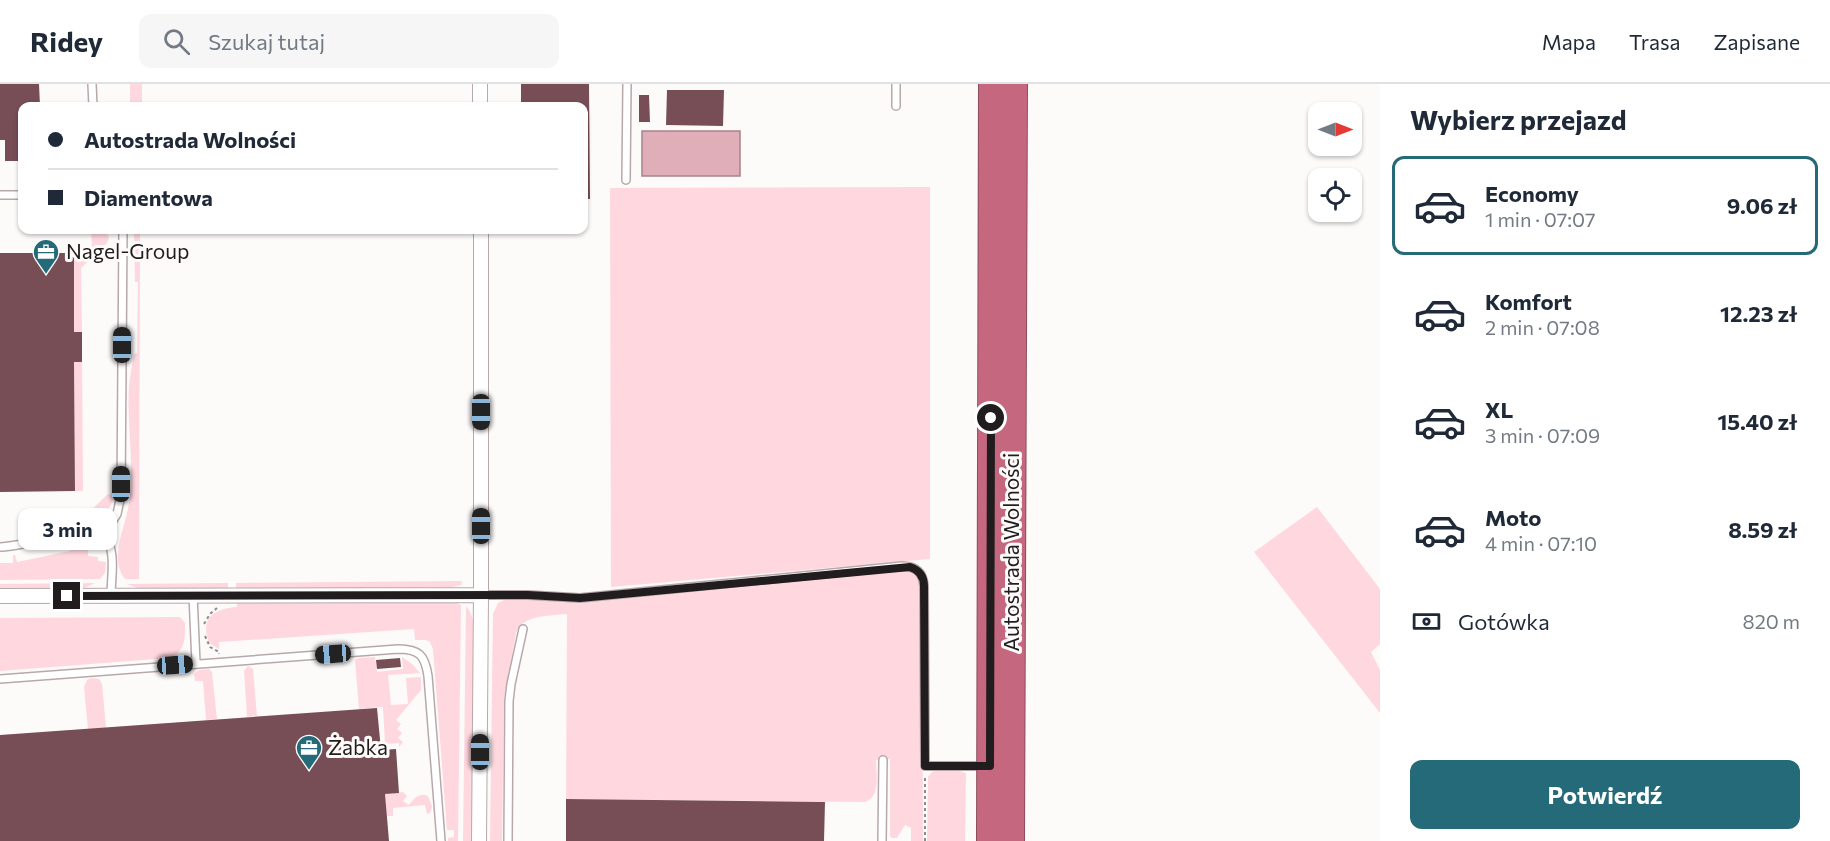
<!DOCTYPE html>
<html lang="pl">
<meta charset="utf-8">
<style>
:root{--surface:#fff;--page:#f6f6f7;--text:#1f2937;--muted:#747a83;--line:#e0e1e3;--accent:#246a79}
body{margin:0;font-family:Commissioner,sans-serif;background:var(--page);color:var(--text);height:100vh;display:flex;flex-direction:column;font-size:22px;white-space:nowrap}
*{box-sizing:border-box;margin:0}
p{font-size:20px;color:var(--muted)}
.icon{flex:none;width:33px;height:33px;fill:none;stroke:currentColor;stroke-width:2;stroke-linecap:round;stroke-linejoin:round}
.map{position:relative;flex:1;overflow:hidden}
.sheet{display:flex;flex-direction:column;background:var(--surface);width:450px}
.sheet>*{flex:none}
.banner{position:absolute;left:18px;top:18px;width:570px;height:132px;border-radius:12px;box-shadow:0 2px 4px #0004;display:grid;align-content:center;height:132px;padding:0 30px;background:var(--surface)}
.needle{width:39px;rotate:90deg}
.buttons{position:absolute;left:1308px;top:18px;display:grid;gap:12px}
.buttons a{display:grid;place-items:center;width:54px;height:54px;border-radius:12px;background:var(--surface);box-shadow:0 2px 4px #0004;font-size:30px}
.end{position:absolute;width:27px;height:27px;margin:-14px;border:8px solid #211c1d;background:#fff;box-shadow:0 0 0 3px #fff}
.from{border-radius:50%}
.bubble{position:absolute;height:42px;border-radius:12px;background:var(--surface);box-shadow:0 2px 4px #0004;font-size:20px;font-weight:700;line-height:42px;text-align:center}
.car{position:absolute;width:18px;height:36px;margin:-18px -9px;border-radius:8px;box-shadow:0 0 4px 2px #0007;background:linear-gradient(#222 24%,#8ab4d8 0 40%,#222 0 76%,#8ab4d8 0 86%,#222 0)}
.banner b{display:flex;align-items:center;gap:21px;height:57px;font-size:22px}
.banner b+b{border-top:2px solid var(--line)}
.banner i{width:15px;height:15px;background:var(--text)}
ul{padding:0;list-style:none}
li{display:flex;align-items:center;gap:18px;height:99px;margin:0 12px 9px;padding:0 18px;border:3px solid transparent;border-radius:12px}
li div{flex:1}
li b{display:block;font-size:22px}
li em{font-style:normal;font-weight:700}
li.selected{border-color:var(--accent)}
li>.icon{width:54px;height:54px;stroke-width:1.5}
h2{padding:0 30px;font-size:27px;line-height:72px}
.pay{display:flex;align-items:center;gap:15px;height:66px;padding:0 30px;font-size:22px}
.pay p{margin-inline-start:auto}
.cta{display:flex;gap:12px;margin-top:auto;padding:12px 30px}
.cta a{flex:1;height:69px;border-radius:12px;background:var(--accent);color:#fff;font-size:24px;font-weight:700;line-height:69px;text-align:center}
header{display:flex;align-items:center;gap:36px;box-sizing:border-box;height:84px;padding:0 30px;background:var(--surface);border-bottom:2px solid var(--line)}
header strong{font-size:28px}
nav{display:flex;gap:33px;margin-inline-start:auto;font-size:21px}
.search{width:420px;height:54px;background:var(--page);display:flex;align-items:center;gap:15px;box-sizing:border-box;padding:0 21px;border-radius:12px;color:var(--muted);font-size:22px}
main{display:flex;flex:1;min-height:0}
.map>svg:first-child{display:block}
</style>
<header>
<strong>Ridey</strong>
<div class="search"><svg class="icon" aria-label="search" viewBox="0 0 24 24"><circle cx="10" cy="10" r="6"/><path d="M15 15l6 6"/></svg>Szukaj tutaj</div>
<nav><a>Mapa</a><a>Trasa</a><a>Zapisane</a></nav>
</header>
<main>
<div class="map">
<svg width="1380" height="757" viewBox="0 0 1380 757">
<rect width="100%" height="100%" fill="#fdfafa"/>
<path fill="#ffd7df" d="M130 0H142V22H130Z
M930 103V475L611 503 610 104Z
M91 146H105L109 153 107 159 81 184 82 248H74V167L92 163Z
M134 146H140L139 495H125C112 479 120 455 125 437 138 393 126 347 129 302 130 292 132 281 134 270L137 269 138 198H135Z
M74 278H82L83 407H75Z
M108 410 111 411 113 415C109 428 99 440 85 438L83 430H87Z
M1317 423 1380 505V560L1371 568 1380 586V629L1254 468Z
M76 457H88L98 463V466H88V472L98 473V477L106 478 105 489 100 495 0 496V479H13V471H15L17 478 70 467 69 460Z
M907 485 919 492 922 504 923 757H911V744L905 741 897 754H892L890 752V675L876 676C876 689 881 713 865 718L566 715 567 530C550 532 523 530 516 549L504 615 502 757H490L493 530 498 519 504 516 517 515 580 517Z
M462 497 461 501 453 503 236 505V499Z
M95 499 83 505 0 506V500Z
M228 499V505H140L127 500Z
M441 517 455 518 461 521 458 757H448V754L454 753V746H447L433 565 430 558 426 556H415L414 545 219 558V565L209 559C200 534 213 525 237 523V519Z
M466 522C474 531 474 542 474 553L472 757H463Z
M180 533 185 539C185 554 186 568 169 574L0 587V534Z
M375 573 377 588 403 585 402 573 412 580 420 589 388 591 391 621 408 620 406 594 421 593V606L396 636 401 640 397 645 402 649 398 654 403 658 399 663V659L385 660 383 623 359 625 355 576 358 574Z
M248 582 253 585 257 632 247 633 244 587Z
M209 585 212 588 217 635 206 636 203 597H195L194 590 199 586Z
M91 594 99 595 102 600 106 644 88 645 84 603 87 596Z
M937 686H956L966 689 965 757H927L928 693 932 688Z
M403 708 407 712 403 717 409 721C414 715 419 708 428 712L432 722 430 729 427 730 425 721 393 724V732H387L385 710Z"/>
<path fill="#dfaeb8" stroke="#a6828a" stroke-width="1.5" d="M642 47H740V92H642Z"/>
<path fill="#774d56" d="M0 0H39L40 22H22V77H5V56H0Z
M521 0H589L590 115H584V22H521Z
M667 6H724L723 42 666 41Z
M639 11H649L650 38H639Z
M0 169H74V248H82V278H74L75 407 0 408Z
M400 574 401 583 377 585 376 576Z
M377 624 381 666 396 665 399 709 385 710 389 757H0V651Z
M566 715 825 718 824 757H566Z"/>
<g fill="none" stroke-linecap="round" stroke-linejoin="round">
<g stroke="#b7a8ab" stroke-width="10">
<path id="lane" d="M92 0 93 22
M896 22V0
M626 96 627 0
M0 111H22
M104 451 117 430 121 411 123 146
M0 463C30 462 77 444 104 451 117 466 111 493 111 512
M193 511 196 579
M481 511H528L580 514 902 482C916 482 923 489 924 502L925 682H984
M0 595 398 565C419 565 425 571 428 592L441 757
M508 757 509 617 511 600 523 545
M882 757 883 676"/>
</g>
<g stroke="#b7a8ab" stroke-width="16">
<path id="street" d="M480 0V22
M0 512 481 511
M479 757 481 511V146"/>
</g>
<g stroke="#8c4d5d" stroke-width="28">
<path id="highway" d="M990 757 992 0
M1011 757 1014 0"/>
</g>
<path stroke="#8f8b8c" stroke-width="2" stroke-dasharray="3 3" stroke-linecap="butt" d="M204 540 210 530 217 524
M205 552 210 563 219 568V570
M925 757V691"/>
<use href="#lane" stroke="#fff" stroke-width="7"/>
<use href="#street" stroke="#fff" stroke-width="14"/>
<use href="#highway" stroke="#c5677f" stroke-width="26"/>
</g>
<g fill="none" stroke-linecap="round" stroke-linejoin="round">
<path stroke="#211c1d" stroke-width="8" d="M67 512 528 511 580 514 910 483C919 486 924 492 924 502L925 682H990L991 334"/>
</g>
<defs>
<g id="office-pin" transform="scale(1.35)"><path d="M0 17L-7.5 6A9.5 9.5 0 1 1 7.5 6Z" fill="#246a79" stroke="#fdfafa"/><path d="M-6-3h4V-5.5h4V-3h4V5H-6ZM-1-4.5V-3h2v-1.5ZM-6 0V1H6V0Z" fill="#fff"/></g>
</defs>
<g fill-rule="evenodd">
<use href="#office-pin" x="46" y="168"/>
<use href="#office-pin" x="309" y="664"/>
</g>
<g text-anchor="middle" stroke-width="6" stroke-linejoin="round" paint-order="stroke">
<g font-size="21" fill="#211c1d" stroke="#fdfafa" text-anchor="start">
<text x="66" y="175">Nagel-Group</text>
<text x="328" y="671">Żabka</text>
</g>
<g font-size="21" fill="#211c1d" stroke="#fdfafa">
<text transform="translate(1012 468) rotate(-90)" y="7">Autostrada Wolności</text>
</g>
</g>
</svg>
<div class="buttons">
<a><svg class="needle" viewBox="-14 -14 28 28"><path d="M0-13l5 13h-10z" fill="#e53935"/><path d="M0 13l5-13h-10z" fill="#747a83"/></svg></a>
<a><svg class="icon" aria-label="locate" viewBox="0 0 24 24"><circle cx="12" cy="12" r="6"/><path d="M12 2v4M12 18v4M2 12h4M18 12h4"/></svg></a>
</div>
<i class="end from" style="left:991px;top:334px"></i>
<i class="end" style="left:67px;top:512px"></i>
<div class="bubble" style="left:18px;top:424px;width:99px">3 min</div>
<i class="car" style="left:122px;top:261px;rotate:0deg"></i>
<i class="car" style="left:481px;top:328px;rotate:180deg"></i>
<i class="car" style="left:121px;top:400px;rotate:0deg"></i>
<i class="car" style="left:481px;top:442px;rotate:0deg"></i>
<i class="car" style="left:333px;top:570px;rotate:266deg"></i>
<i class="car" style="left:175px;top:581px;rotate:86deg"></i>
<i class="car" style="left:480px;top:668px;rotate:0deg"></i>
<div class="banner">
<b><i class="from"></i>Autostrada Wolności</b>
<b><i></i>Diamentowa</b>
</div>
</div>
<section class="sheet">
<h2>Wybierz przejazd</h2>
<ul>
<li class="selected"><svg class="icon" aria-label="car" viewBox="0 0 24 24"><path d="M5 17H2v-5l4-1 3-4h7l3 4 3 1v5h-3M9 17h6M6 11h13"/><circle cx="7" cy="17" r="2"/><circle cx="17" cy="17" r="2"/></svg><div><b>Economy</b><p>1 min · 07:07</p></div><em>9.06 zł</em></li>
<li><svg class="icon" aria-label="car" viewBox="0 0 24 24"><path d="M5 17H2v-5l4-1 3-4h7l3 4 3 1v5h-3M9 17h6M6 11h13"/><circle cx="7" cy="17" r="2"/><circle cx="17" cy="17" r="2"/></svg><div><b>Komfort</b><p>2 min · 07:08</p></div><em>12.23 zł</em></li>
<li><svg class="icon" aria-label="car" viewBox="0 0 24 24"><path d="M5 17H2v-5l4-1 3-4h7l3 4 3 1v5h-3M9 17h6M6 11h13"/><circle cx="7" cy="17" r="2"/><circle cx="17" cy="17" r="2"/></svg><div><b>XL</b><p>3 min · 07:09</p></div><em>15.40 zł</em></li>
<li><svg class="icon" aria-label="car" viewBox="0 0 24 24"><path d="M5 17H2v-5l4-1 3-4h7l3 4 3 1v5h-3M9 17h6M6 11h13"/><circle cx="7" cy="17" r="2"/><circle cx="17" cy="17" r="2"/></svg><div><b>Moto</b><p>4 min · 07:10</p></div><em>8.59 zł</em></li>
</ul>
<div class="pay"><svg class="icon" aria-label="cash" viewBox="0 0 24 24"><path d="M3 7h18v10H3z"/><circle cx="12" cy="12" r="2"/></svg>Gotówka<p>820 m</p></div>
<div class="cta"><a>Potwierdź</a></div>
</section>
</main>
